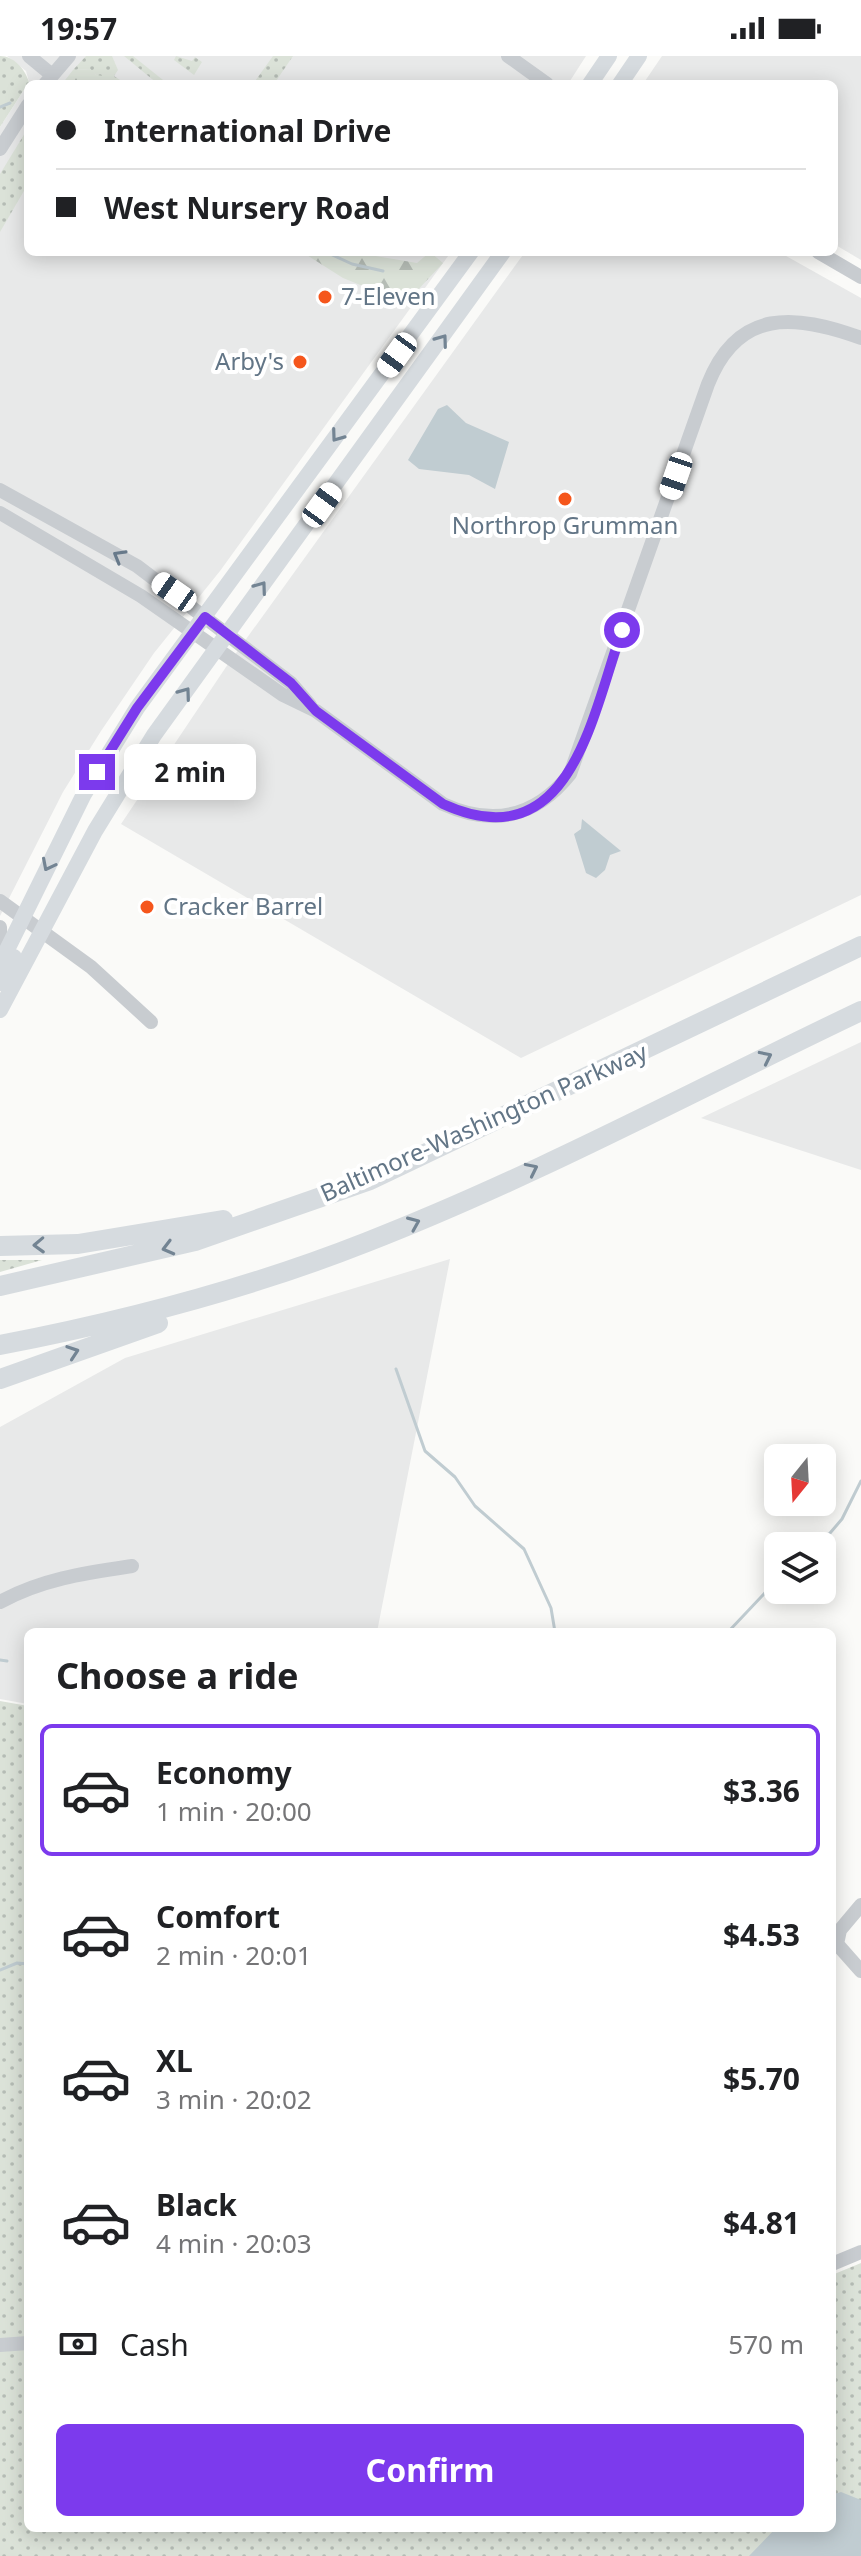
<!DOCTYPE html>
<meta charset="utf-8">
<style>
:root{--surface:#fff;--page:#f2f2f2;--text:#202124;--muted:#757577;--line:#e0e0e0;--accent:#7c3aed}
body{margin:0;font-family:"Noto Sans",sans-serif;background:var(--page);color:var(--text);height:100vh;display:flex;flex-direction:column;font-size:30px;white-space:nowrap}
*{box-sizing:border-box;margin:0}
p{font-size:26px;color:var(--muted)}
.icon{flex:none;width:44px;height:44px;fill:none;stroke:currentColor;stroke-width:2;stroke-linecap:round;stroke-linejoin:round}
.map{position:relative;flex:1;overflow:hidden}
.details{position:absolute;left:24px;top:1572px;width:812px;height:904px;display:flex;flex-direction:column;background:var(--surface);border-radius:12px;box-shadow:0 4px 20px #0003}
.details>*{flex:none}
.guide{position:absolute;left:24px;top:24px;width:814px;height:176px;border-radius:12px;box-shadow:0 4px 20px #0003;display:grid;align-content:center;height:176px;padding:0 32px;background:var(--surface)}
.needle{width:52px;rotate:198deg}
.tools{position:absolute;left:764px;top:1388px;display:grid;gap:16px}
.tools a{display:grid;place-items:center;width:72px;height:72px;border-radius:12px;background:var(--surface);box-shadow:0 4px 20px #0003;font-size:40px}
.end{position:absolute;width:36px;height:36px;margin:-18px;border:10px solid #7c3aed;background:#fff;box-shadow:0 0 0 4px #fff}
.from{border-radius:50%}
.bubble{position:absolute;height:56px;border-radius:12px;background:var(--surface);box-shadow:0 4px 20px #0003;font-size:26px;font-weight:700;line-height:56px;text-align:center}
.car{position:absolute;width:24px;height:48px;margin:-24px -12px;border-radius:10px;box-shadow:0 0 6px 2px #0007;background:linear-gradient(#fff 24%,#345 0 40%,#fff 0 76%,#345 0 86%,#fff 0)}
.guide b{display:flex;align-items:center;gap:28px;height:76px;font-size:30px}
.guide b+b{border-top:2px solid var(--line)}
.guide i{width:20px;height:20px;background:var(--text)}
ul{padding:0;list-style:none}
li{display:flex;align-items:center;gap:24px;height:132px;margin:0 16px 12px;padding:0 16px;border:4px solid transparent;border-radius:12px}
li div{flex:1}
li b{display:block;font-size:30px}
li em{font-style:normal;font-weight:700}
li.on{border-color:var(--accent)}
li>.icon{width:72px;height:72px;stroke-width:1.5}
h2{padding:0 32px;font-size:36px;line-height:96px}
.pay{display:flex;align-items:center;gap:20px;height:88px;padding:0 32px;font-size:30px}
.pay p{margin-inline-start:auto}
.action{display:flex;gap:16px;margin-top:auto;padding:16px 32px}
.action a{flex:1;height:92px;border-radius:12px;background:var(--accent);color:#fff;font-size:32px;font-weight:700;line-height:92px;text-align:center}
.status{display:flex;justify-content:space-between;align-items:center;height:56px;padding:0 40px;background:var(--surface);direction:ltr}
.status svg{height:22px;fill:currentColor}
.map>svg:first-child{display:block}
</style>
<div class="status"><b>19:57</b><svg viewBox="0 0 49 12"><path d="M0 12V9h3v3zM5 12V6h3v6zM10 12V3h3v9zM15 12V0h3v12zM26 1h20v11H26zM47 4h2v5h-2z"/></svg></div>
<div class="map">
<svg width="861" height="2500" viewBox="0 0 861 2500">
<defs>
<pattern id="green-dots" width="8" height="8" patternUnits="userSpaceOnUse" patternTransform="scale(2)"><rect width="8" height="8" fill="#dbe2d8"/><path d="M2 2h.1M6 6h.1" fill="none" stroke="#b5bcb5" stroke-width="1.8" stroke-linecap="round"/></pattern>
<pattern id="forest-firs" width="22" height="20" patternUnits="userSpaceOnUse" patternTransform="scale(2)"><rect width="22" height="20" fill="#dbe2d8"/><path d="M5 1l3.5 6h-7zM16 11l3.5 6h-7z" fill="#b5bcb5"/></pattern>
</defs>
<rect width="100%" height="100%" fill="#fafaf8"/>
<path fill="#e8e9e9" d="M7 0H586L568 28H28V196L405 199 366 196H451L220 515 154 597 101 675 63 736 0 860V71L29 26 26 15Z
M662 0H861V204L834 188V28H643Z
M525 196H779L861 242V839L521 1002 121 768 226 611Z
M861 986V1114L701 1062Z
M450 1203 377 1576H28V1648L0 1643V1371L125 1302Z"/>
<path fill="url(#green-dots)" d="M0 0C14 0 25 13 29 26L0 71Z
M86 0H112L118 14 114 20 126 28 96 19 91 13 73 14Z
M124 0H133L168 28H158Z
M176 0 192 5 195 1 202 6 194 19 174 4Z
M273 0H293L274 28H253Z
M28 72V128L0 176V118Z
M0 1204H42L0 1216Z
M0 1645 28 1650V2472H832V2219L861 2207V2500H0Z"/>
<path fill="url(#forest-firs)" d="M92 13 96 19 112 21 118 28H62L73 14Z
M302 196H352L417 207 430 196 443 207 400 253 395 243 343 222Z"/>
<path fill="#c0ccd1" d="M447 349 466 367 509 386 495 433 469 419 419 413 408 404 438 353Z
M582 763 621 795 610 799 605 814 596 822 586 817 574 778 581 773Z
M841 2436 861 2444V2500H749L776 2472H832V2439Z"/>
<g fill="none" stroke-linecap="round" stroke-linejoin="round">
<path stroke="#c0ccd1" stroke-width="3" d="M0 51 10 47
M326 196 352 208 383 215
M396 1313 425 1395 455 1421 475 1450 524 1493 551 1552 555 1576
M819 1490 842 1463 861 1425
M728 1576 778 1523
M0 1604 7 1605
M0 1914 17 1907 28 1908"/>
<path stroke="#c8ccd0" stroke-width="14" d="M29 0 52 19
M508 0 547 28
M45 28 69 0
M0 93 28 49
M818 196 861 221
M0 434 137 510 291 627 310 649
M0 457 141 540 283 639 316 655 443 748C493 771 536 761 570 718L708 328C738 252 795 258 861 282
M0 845 91 911 151 966
M0 871 1 903
M0 1546C42 1523 85 1517 132 1510
M861 1849 840 1874 837 1888 861 1915
M832 2208 861 2196
M0 2289 28 2287"/>
<path stroke="#d6dbdf" stroke-width="16" d="M590 28 609 0
M620 28 639 0
M0 908 84 738 137 652 471 196
M0 927 14 901
M0 954 95 775 154 679 503 196"/>
<path stroke="#d6dbdf" stroke-width="20" d="M0 1190 78 1188 223 1164
M0 1230 195 1185 370 1124 861 890
M0 1289C125 1265 248 1233 367 1186 536 1120 697 1033 861 955
M0 1323 158 1267"/>
</g>
<defs><path id="oneway-chevron" d="M-2-3.5L2.5 0L-2 3.5" fill="none" stroke-width="1.6" stroke-linecap="round" stroke-linejoin="round" transform="scale(2)"/></defs>
<g stroke="#738493">
<use href="#oneway-chevron" transform="translate(442 284) rotate(-54)"/>
<use href="#oneway-chevron" transform="translate(337 380) rotate(126)"/>
<use href="#oneway-chevron" transform="translate(261 531) rotate(-54)"/>
<use href="#oneway-chevron" transform="translate(185 637) rotate(-54)"/>
<use href="#oneway-chevron" transform="translate(48 809) rotate(117)"/>
<use href="#oneway-chevron" transform="translate(766 1001) rotate(-26)"/>
<use href="#oneway-chevron" transform="translate(532 1113) rotate(-26)"/>
<use href="#oneway-chevron" transform="translate(414 1167) rotate(-23)"/>
<use href="#oneway-chevron" transform="translate(39 1189) rotate(178)"/>
<use href="#oneway-chevron" transform="translate(168 1192) rotate(165)"/>
<use href="#oneway-chevron" transform="translate(73 1296) rotate(-19)"/>
</g>
<use stroke="#67798a" href="#oneway-chevron" transform="translate(119 500) rotate(-150)"/>
<g fill="none" stroke-linecap="round" stroke-linejoin="round">
<path stroke="#7c3aed" stroke-width="10" d="M97 716 137 652 205 561 291 627 316 655 443 748C570 806 592 660 622 574"/>
</g>
<g fill="#f5561c" stroke="#fff" stroke-width="3">
<circle cx="325" cy="241" r="8"/>
<circle cx="300" cy="306" r="8"/>
<circle cx="565" cy="443" r="8"/>
<circle cx="147" cy="851" r="8"/>
</g>
<g text-anchor="middle" stroke-width="8" stroke-linejoin="round" paint-order="stroke">
<g font-size="24" fill="#627586" stroke="#fff" text-anchor="start">
<text x="341" y="249">7-Eleven</text>
<text x="284" y="314" text-anchor="end">Arby's</text>
<text x="565" y="478" text-anchor="middle">Northrop Grumman</text>
<text x="163" y="859">Cracker Barrel</text>
</g>
<g font-size="24" fill="#627586" stroke="#fff">
<text transform="translate(484 1067) rotate(-24)" y="8">Baltimore-Washington Parkway</text>
</g>
</g>
</svg>
<div class="tools">
<a><svg class="needle" viewBox="-14 -14 28 28"><path d="M0-13l5 13h-10z" fill="#e53935"/><path d="M0 13l5-13h-10z" fill="#757577"/></svg></a>
<a><svg class="icon" aria-label="layers" viewBox="0 0 24 24"><path d="M12 4l9 5-9 5-9-5zM3 14l9 5 9-5"/></svg></a>
</div>
<i class="end from" style="left:622px;top:574px"></i>
<i class="end" style="left:97px;top:716px"></i>
<div class="bubble" style="left:124px;top:688px;width:132px">2 min</div>
<i class="car" style="left:397px;top:299px;rotate:216deg"></i>
<i class="car" style="left:676px;top:420px;rotate:199deg"></i>
<i class="car" style="left:322px;top:449px;rotate:36deg"></i>
<i class="car" style="left:174px;top:536px;rotate:305deg"></i>
<div class="guide">
<b><i class="from"></i>International Drive</b>
<b><i></i>West Nursery Road</b>
</div>
<section class="details">
<h2>Choose a ride</h2>
<ul>
<li class="on"><svg class="icon" aria-label="car" viewBox="0 0 24 24"><path d="M5 17H2v-5l4-1 3-4h7l3 4 3 1v5h-3M9 17h6M6 11h13"/><circle cx="7" cy="17" r="2"/><circle cx="17" cy="17" r="2"/></svg><div><b>Economy</b><p>1 min · 20:00</p></div><em>$3.36</em></li>
<li><svg class="icon" aria-label="car" viewBox="0 0 24 24"><path d="M5 17H2v-5l4-1 3-4h7l3 4 3 1v5h-3M9 17h6M6 11h13"/><circle cx="7" cy="17" r="2"/><circle cx="17" cy="17" r="2"/></svg><div><b>Comfort</b><p>2 min · 20:01</p></div><em>$4.53</em></li>
<li><svg class="icon" aria-label="car" viewBox="0 0 24 24"><path d="M5 17H2v-5l4-1 3-4h7l3 4 3 1v5h-3M9 17h6M6 11h13"/><circle cx="7" cy="17" r="2"/><circle cx="17" cy="17" r="2"/></svg><div><b>XL</b><p>3 min · 20:02</p></div><em>$5.70</em></li>
<li><svg class="icon" aria-label="car" viewBox="0 0 24 24"><path d="M5 17H2v-5l4-1 3-4h7l3 4 3 1v5h-3M9 17h6M6 11h13"/><circle cx="7" cy="17" r="2"/><circle cx="17" cy="17" r="2"/></svg><div><b>Black</b><p>4 min · 20:03</p></div><em>$4.81</em></li>
</ul>
<div class="pay"><svg class="icon" aria-label="cash" viewBox="0 0 24 24"><path d="M3 7h18v10H3z"/><circle cx="12" cy="12" r="2"/></svg>Cash<p>570 m</p></div>
<div class="action"><a>Confirm</a></div>
</section>
</div>
